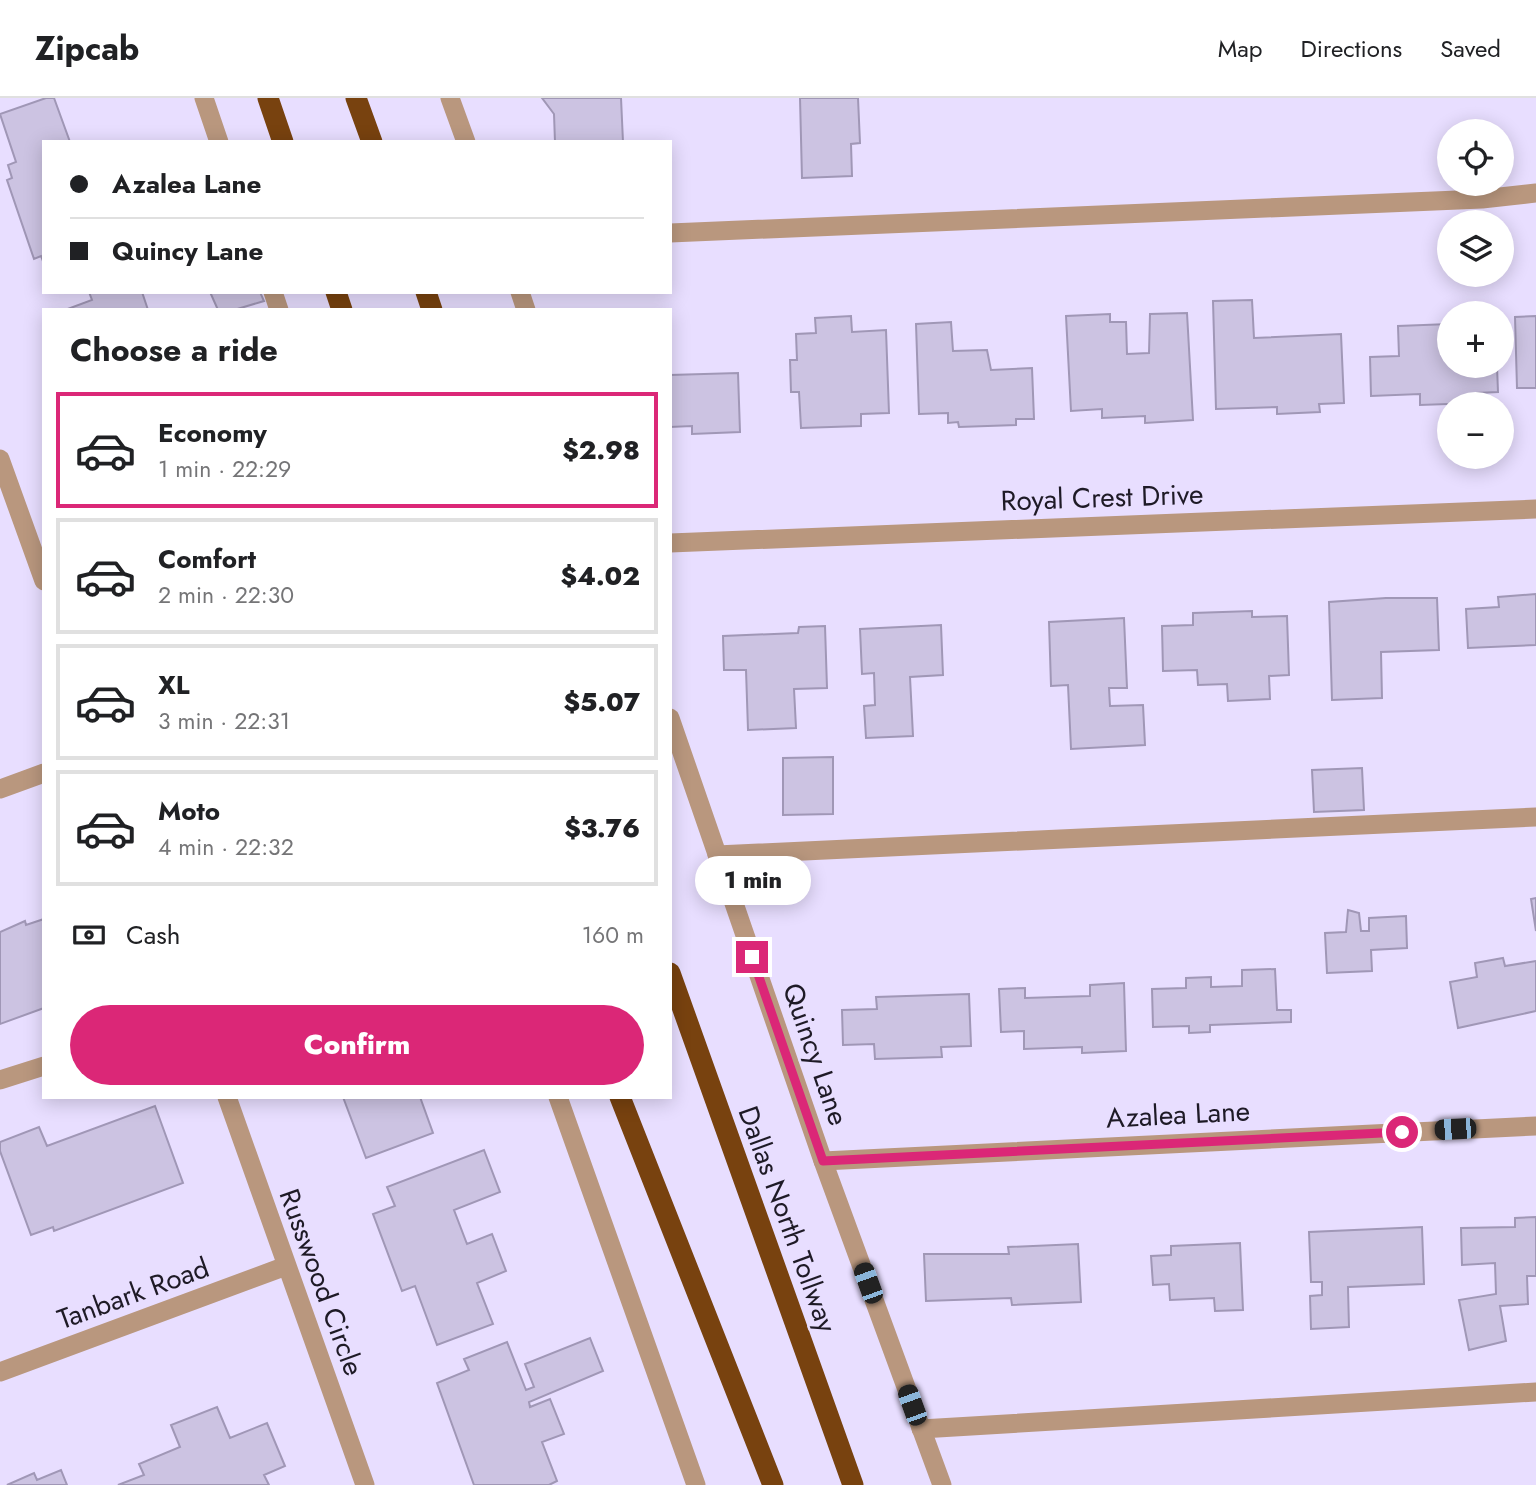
<!DOCTYPE html>
<meta charset="utf-8">
<style>
:root{--surface:#fff;--page:#f6f6f6;--text:#202124;--muted:#757577;--line:#e0e0e0;--accent:#db2777}
body{margin:0;font-family:Jost,sans-serif;background:var(--page);color:var(--text);height:100vh;display:flex;flex-direction:column;font-size:26px;white-space:nowrap}
*{box-sizing:border-box;margin:0}
p{font-size:23px;color:var(--muted)}
.icon{flex:none;width:38px;height:38px;fill:none;stroke:currentColor;stroke-width:2;stroke-linecap:round;stroke-linejoin:round}
.map{position:relative;flex:1;overflow:hidden}
.drawer{position:absolute;left:42px;top:210px;width:630px;height:791px;display:flex;flex-direction:column;background:var(--surface);border-radius:0px;box-shadow:0 4px 18px #0003}
.drawer>*{flex:none}
.top-card{position:absolute;left:42px;top:42px;width:630px;height:154px;border-radius:0px;box-shadow:0 4px 18px #0003;display:grid;align-content:center;height:154px;padding:0 28px;background:var(--surface)}
.tools{position:absolute;left:1437px;top:21px;display:grid;gap:14px}
.tools a{display:grid;place-items:center;width:77px;height:77px;border-radius:50%;background:var(--surface);box-shadow:0 4px 18px #0003;font-size:35px}
.end{position:absolute;width:32px;height:32px;margin:-16px;border:9px solid #db2777;background:#fff;box-shadow:0 0 0 4px #fff}
.from{border-radius:50%}
.bubble{position:absolute;height:49px;border-radius:24px;background:var(--surface);box-shadow:0 4px 18px #0003;font-size:23px;font-weight:800;line-height:49px;text-align:center}
.car{position:absolute;width:21px;height:42px;margin:-21px -10px;border-radius:9px;box-shadow:0 0 5px 2px #0007;background:linear-gradient(#222 24%,#8ab4d8 0 40%,#222 0 76%,#8ab4d8 0 86%,#222 0)}
.top-card b{display:flex;align-items:center;gap:24px;height:66px;font-size:26px}
.top-card b+b{border-top:2px solid var(--line)}
.top-card i{width:18px;height:18px;background:var(--text)}
ul{padding:0;list-style:none}
li{display:flex;align-items:center;gap:21px;height:116px;margin:0 14px 10px;padding:0 14px;border:4px solid var(--line);border-radius:0px}
li div{flex:1}
li b{display:block;font-size:26px}
li em{font-style:normal;font-weight:800}
li.selected{border-color:var(--accent)}
li>.icon{width:63px;height:63px;stroke-width:1.5}
h2{padding:0 28px;font-size:32px;line-height:84px}
.pay{display:flex;align-items:center;gap:18px;height:77px;padding:0 28px;font-size:26px}
.pay p{margin-inline-start:auto}
.button{display:flex;gap:14px;margin-top:auto;padding:14px 28px}
.button a{flex:1;height:80px;border-radius:42px;background:var(--accent);color:#fff;font-size:28px;font-weight:800;line-height:80px;text-align:center}
header{display:flex;align-items:center;gap:42px;box-sizing:border-box;height:98px;padding:0 35px;background:var(--surface);border-bottom:2px solid var(--line)}
header strong{font-size:33px}
nav{display:flex;gap:38px;margin-inline-start:auto;font-size:24px}
.map>svg:first-child{display:block}
</style>
<header>
<strong>Zipcab</strong>
<nav><a>Map</a><a>Directions</a><a>Saved</a></nav>
</header>
<div class="map">
<svg width="1536" height="1387" viewBox="0 0 1536 1387">
<rect width="100%" height="100%" fill="#e8deff"/>
<path fill="#ccc3e2" stroke="#a097b6" stroke-width="2" d="M46 0H54L70 44H44V166L41 158 34 161 7 82 12 80 8 67 16 64 0 16Z
M542 0H621L623 44H555L554 16Z
M800 0H858L860 45 851 46 852 78 802 80Z
M89 194H142L148 212H65L92 202Z
M210 194H260L264 203 234 212H218Z
M1252 202 1254 240 1341 236 1344 305 1319 306 1320 314 1277 316V309L1216 311 1213 203Z
M1494 211V215H1455V213Z
M1187 215 1193 322 1145 325V318L1102 320V311L1071 313 1066 218 1110 216V224H1126L1127 256 1149 255 1150 216Z
M851 218 852 234 886 232 889 315 861 316V328L801 330 799 294H791L790 262H797L796 236 816 235 815 220Z
M1536 218V290H1517L1515 219Z
M951 224 953 253 987 252 991 272 1032 270 1034 321H1016V327L959 329 958 324 948 325V315L919 316 916 226Z
M1449 226V268H1497L1498 294 1476 295V305L1420 307V296L1371 298 1370 259 1399 258 1398 228Z
M738 275 740 334 692 336V328L670 329V277Z
M1536 496V547L1468 550 1466 511 1499 509 1498 499Z
M1386 500H1437L1439 552 1381 554 1382 600 1332 602 1329 504Z
M1252 513V519L1287 518 1289 577 1269 578 1270 601 1228 603 1227 586 1198 587 1197 572 1163 573 1162 528 1193 527V515Z
M1124 520 1127 590H1109L1110 608 1143 607 1145 647 1071 651 1068 587 1051 588 1049 524Z
M941 527 943 577 910 579 913 638 866 640 864 608 875 607 874 575 862 576 860 531Z
M825 528 827 590 794 591 796 630 748 632 746 572H724L723 538 798 535 799 529Z
M833 659V716L783 717V660Z
M1362 670 1364 712 1314 714 1312 672Z
M1536 800V833L1531 801Z
M1348 812 1359 815 1361 833H1369V820L1406 818 1407 850 1371 852 1372 873 1327 875 1325 835 1346 834Z
M44 821V910L0 926V834L25 823 26 827Z
M1503 860 1505 868 1536 863V913L1458 930 1450 884 1477 879 1475 865Z
M1275 871 1277 912H1291V924L1210 927V934L1189 935V928L1153 929 1152 891 1186 890V880L1211 879V889L1242 888V872Z
M1124 885 1126 953 1082 955V949L1024 951V933L1001 934 999 891 1025 890V900L1090 898V887Z
M969 896 971 948 941 949 942 959 875 961 874 946 843 947 842 912 877 911 876 899Z
M343 999H420L433 1035 366 1060Z
M155 1008 183 1085 54 1133 53 1129 31 1137 0 1053V1044L39 1029 47 1048Z
M484 1052 500 1094 454 1112 467 1146 492 1136 506 1173 477 1185 493 1226 437 1247 415 1188 402 1193 373 1116 395 1108 387 1089Z
M1536 1119V1178H1527L1528 1206 1500 1208 1506 1243 1469 1252 1459 1202 1496 1196 1495 1165 1462 1167 1461 1130 1515 1129V1120Z
M1422 1129 1424 1186 1348 1189 1349 1229 1311 1231 1310 1198 1322 1197V1184H1311L1309 1134Z
M1240 1145 1243 1212 1215 1213 1214 1200 1170 1202 1169 1186 1153 1187 1151 1158 1171 1157V1148Z
M1078 1146 1081 1204 1012 1207 1011 1200 926 1203 924 1156H1009L1008 1149Z
M590 1240 603 1273 529 1304 530 1309 550 1301 564 1336 542 1344 557 1383 549 1387H474L437 1285 469 1272 464 1261 507 1244 526 1292 534 1289 525 1266Z
M217 1309 230 1340 267 1325 285 1368 264 1377 269 1387H118L144 1377 139 1366 180 1349 171 1327Z
M61 1372 67 1387H7L34 1375 37 1382Z"/>
<g fill="none" stroke-linecap="round" stroke-linejoin="round">
<path stroke="#b9977e" stroke-width="19" d="M204 0 219 44
M670 135 1482 101 1536 95
M273 194 279 212
M717 757 1536 719
M0 982 44 968
M558 999 696 1387
M921 1331 1536 1294"/>
<path stroke="#b9977e" stroke-width="19" d="M0 361 44 483
M670 445 1536 411
M0 691 44 675
M227 999 365 1387
M823 1063 1536 1028
M0 1274 286 1168"/>
<path stroke="#b9977e" stroke-width="19" d="M450 0 466 44
M520 194 526 212
M670 620 823 1063 942 1387"/>
<path stroke="#78420f" stroke-width="21" d="M268 0 283 44
M356 0 372 44
M336 194 342 212
M426 194 432 212
M670 875 853 1387
M620 999 773 1387"/>
</g>
<g fill="none" stroke-linecap="round" stroke-linejoin="round">
<path stroke="#db2777" stroke-width="9" d="M752 859 823 1063 1402 1034"/>
</g>
<g text-anchor="middle" stroke-width="5" stroke-linejoin="round" paint-order="stroke">
<g font-size="28" fill="#1e1a26" stroke="#e8deff">
<text transform="translate(1102 399) rotate(-2)" y="10">Royal Crest Drive</text>
<text transform="translate(816 956) rotate(71)" y="10">Quincy Lane</text>
<text transform="translate(1178 1016) rotate(-3)" y="10">Azalea Lane</text>
<text transform="translate(788 1121) rotate(70)" y="10">Dallas North Tollway</text>
<text transform="translate(322 1184) rotate(70)" y="10">Russwood Circle</text>
<text transform="translate(133 1195) rotate(-20)" y="10">Tanbark Road</text>
</g>
</g>
</svg>
<div class="tools">
<a><svg class="icon" aria-label="locate" viewBox="0 0 24 24"><circle cx="12" cy="12" r="6"/><path d="M12 2v4M12 18v4M2 12h4M18 12h4"/></svg></a>
<a><svg class="icon" aria-label="layers" viewBox="0 0 24 24"><path d="M12 4l9 5-9 5-9-5zM3 14l9 5 9-5"/></svg></a>
<a>+</a>
<a>−</a>
</div>
<i class="end from" style="left:1402px;top:1034px"></i>
<i class="end" style="left:752px;top:859px"></i>
<div class="bubble" style="left:695px;top:758px;width:116px">1 min</div>
<i class="car" style="left:1455px;top:1031px;rotate:267deg"></i>
<i class="car" style="left:868px;top:1185px;rotate:340deg"></i>
<i class="car" style="left:912px;top:1307px;rotate:340deg"></i>
<div class="top-card">
<b><i class="from"></i>Azalea Lane</b>
<b><i></i>Quincy Lane</b>
</div>
<section class="drawer">
<h2>Choose a ride</h2>
<ul>
<li class="selected"><svg class="icon" aria-label="car" viewBox="0 0 24 24"><path d="M5 17H2v-5l4-1 3-4h7l3 4 3 1v5h-3M9 17h6M6 11h13"/><circle cx="7" cy="17" r="2"/><circle cx="17" cy="17" r="2"/></svg><div><b>Economy</b><p>1 min · 22:29</p></div><em>$2.98</em></li>
<li><svg class="icon" aria-label="car" viewBox="0 0 24 24"><path d="M5 17H2v-5l4-1 3-4h7l3 4 3 1v5h-3M9 17h6M6 11h13"/><circle cx="7" cy="17" r="2"/><circle cx="17" cy="17" r="2"/></svg><div><b>Comfort</b><p>2 min · 22:30</p></div><em>$4.02</em></li>
<li><svg class="icon" aria-label="car" viewBox="0 0 24 24"><path d="M5 17H2v-5l4-1 3-4h7l3 4 3 1v5h-3M9 17h6M6 11h13"/><circle cx="7" cy="17" r="2"/><circle cx="17" cy="17" r="2"/></svg><div><b>XL</b><p>3 min · 22:31</p></div><em>$5.07</em></li>
<li><svg class="icon" aria-label="car" viewBox="0 0 24 24"><path d="M5 17H2v-5l4-1 3-4h7l3 4 3 1v5h-3M9 17h6M6 11h13"/><circle cx="7" cy="17" r="2"/><circle cx="17" cy="17" r="2"/></svg><div><b>Moto</b><p>4 min · 22:32</p></div><em>$3.76</em></li>
</ul>
<div class="pay"><svg class="icon" aria-label="cash" viewBox="0 0 24 24"><path d="M3 7h18v10H3z"/><circle cx="12" cy="12" r="2"/></svg>Cash<p>160 m</p></div>
<div class="button"><a>Confirm</a></div>
</section>
</div>
